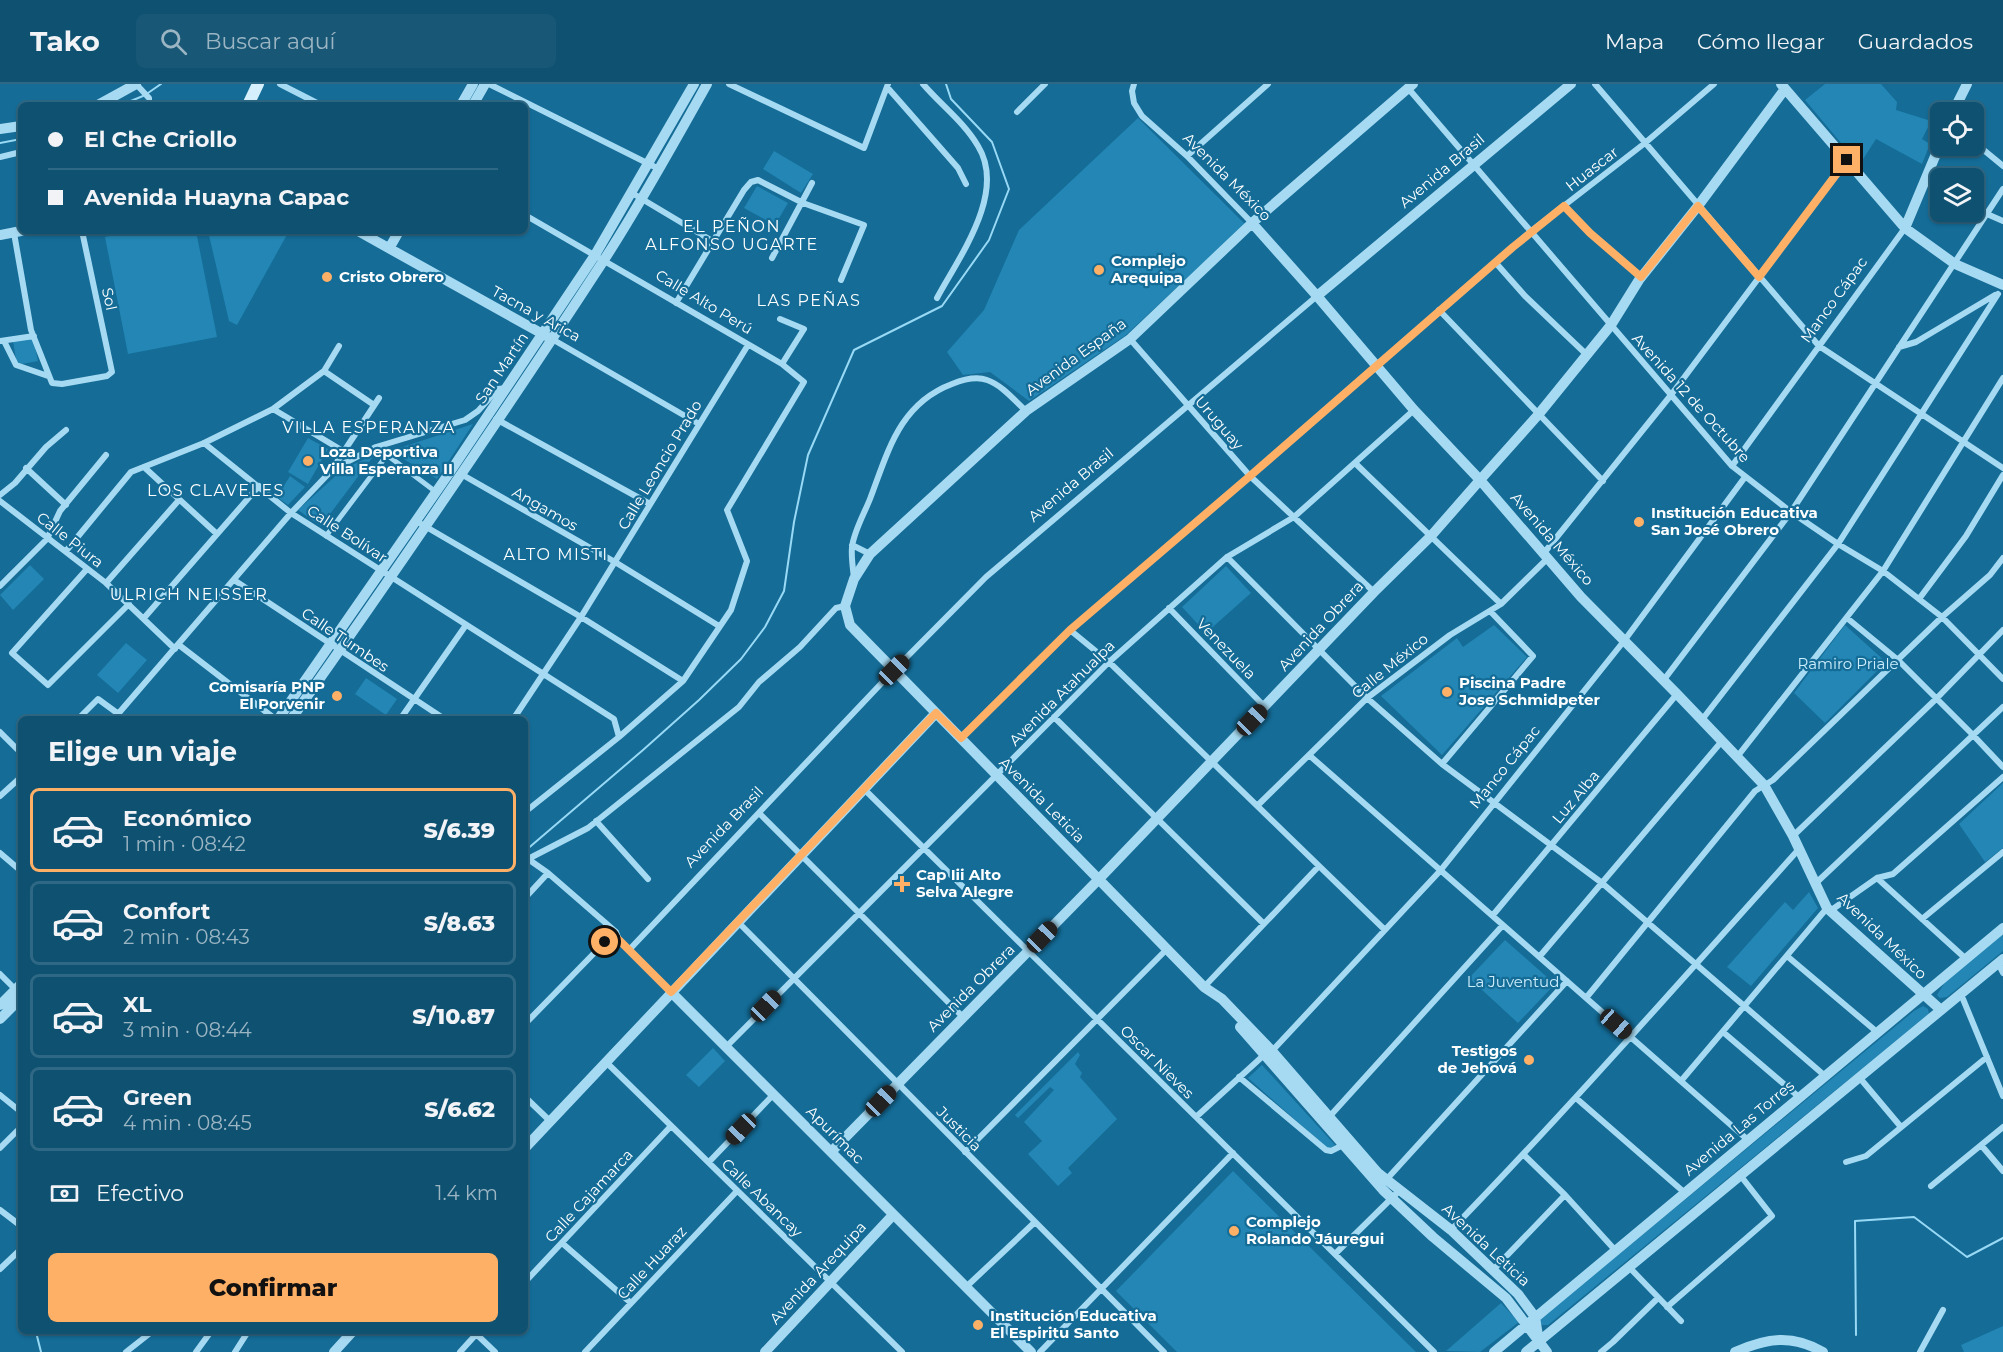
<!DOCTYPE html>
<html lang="es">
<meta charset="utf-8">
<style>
:root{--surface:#0f5171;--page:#185776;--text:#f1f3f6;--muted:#9bb5c3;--line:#2f6884;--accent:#ffb067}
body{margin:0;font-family:Montserrat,sans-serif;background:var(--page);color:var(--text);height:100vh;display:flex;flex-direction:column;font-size:22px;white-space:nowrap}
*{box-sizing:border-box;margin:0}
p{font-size:20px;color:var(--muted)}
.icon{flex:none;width:33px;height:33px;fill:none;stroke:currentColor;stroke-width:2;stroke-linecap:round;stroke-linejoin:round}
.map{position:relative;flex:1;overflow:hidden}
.drawer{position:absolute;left:18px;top:632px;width:510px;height:618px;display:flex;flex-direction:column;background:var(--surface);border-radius:9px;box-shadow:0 2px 4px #0004,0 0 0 2px var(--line)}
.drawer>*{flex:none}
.banner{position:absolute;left:18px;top:18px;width:510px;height:132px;border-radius:9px;box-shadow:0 2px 4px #0004,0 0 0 2px var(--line);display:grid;align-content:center;height:132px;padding:0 30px;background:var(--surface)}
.controls{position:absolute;left:1930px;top:18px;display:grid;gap:12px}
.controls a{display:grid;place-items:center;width:54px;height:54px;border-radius:9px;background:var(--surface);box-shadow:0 2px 4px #0004,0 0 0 2px var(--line);font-size:30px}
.end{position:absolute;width:27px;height:27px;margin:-14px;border:8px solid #ffb067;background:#111;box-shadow:0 0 0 3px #111}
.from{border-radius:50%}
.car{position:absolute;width:18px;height:36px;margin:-18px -9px;border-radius:8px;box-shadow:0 0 4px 2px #0007;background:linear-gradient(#222 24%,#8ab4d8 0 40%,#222 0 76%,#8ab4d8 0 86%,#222 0)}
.banner b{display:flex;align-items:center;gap:21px;height:57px;font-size:22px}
.banner b+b{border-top:2px solid var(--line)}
.banner i{width:15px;height:15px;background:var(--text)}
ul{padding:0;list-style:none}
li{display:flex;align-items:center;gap:18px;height:84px;margin:0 12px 9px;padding:0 18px;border:3px solid var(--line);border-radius:9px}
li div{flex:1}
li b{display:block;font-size:22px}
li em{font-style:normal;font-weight:800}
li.active{border-color:var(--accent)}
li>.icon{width:54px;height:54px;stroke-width:1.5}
h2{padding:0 30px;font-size:27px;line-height:72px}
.pay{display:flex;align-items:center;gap:15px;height:66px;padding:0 30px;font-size:22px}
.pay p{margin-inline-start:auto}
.button{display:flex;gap:12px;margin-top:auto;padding:12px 30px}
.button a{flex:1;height:69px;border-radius:9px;background:var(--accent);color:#111;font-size:24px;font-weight:800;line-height:69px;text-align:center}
header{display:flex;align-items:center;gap:36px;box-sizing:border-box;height:84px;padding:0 30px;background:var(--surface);border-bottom:2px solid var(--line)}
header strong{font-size:28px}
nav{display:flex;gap:33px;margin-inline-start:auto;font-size:21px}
.search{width:420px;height:54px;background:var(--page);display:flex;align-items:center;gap:15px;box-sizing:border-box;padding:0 21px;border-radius:9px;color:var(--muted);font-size:22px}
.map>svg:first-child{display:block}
</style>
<header>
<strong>Tako</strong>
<div class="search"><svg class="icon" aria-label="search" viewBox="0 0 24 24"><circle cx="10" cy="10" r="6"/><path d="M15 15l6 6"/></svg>Buscar aquí</div>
<nav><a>Mapa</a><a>Cómo llegar</a><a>Guardados</a></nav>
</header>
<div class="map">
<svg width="2003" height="1268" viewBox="0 0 2003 1268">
<rect width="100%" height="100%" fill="#146c97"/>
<path fill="#2386b4" d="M1825 0H1881L1897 18 1896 26 1931 37 1922 55 1930 60 1922 80 1876 55 1860 80 1856 77 1805 16Z
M1138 34 1245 140 1126 251 1029 317 990 288 963 291 947 268 984 226 1019 146Z
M774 67 813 90 801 109 763 85Z
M757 102 788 119 775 141 744 124Z
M135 147H196L217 253 128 270 105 153Z
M208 147H289L237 241 229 237Z
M33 253 38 277 17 281 13 257Z
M473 340 437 395 390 367Z
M308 354 328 365 308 400 288 388Z
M375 370 321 442 298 426 342 386Z
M290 392 305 403 288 421 277 413Z
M30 481 44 495 13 526 0 511Z
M1226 482 1251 509 1206 549 1182 523Z
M1494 541 1527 573 1442 671 1381 612 1457 554 1463 563Z
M1845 541 1886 578 1825 639 1794 609Z
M126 559 147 576 118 609 97 591Z
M366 594 397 615 386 631 355 610Z
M2003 699V764L1985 778 1959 740Z
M1809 808 1818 824 1751 902 1727 883 1785 818 1793 826Z
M2003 850V867L1947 913 1940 914 1937 911 1945 898Z
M1505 856 1555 900 1518 939 1469 894Z
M1923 922 1928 925 1929 930 1548 1241H1542L1539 1238 1540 1235 1914 927Z
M713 964 725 977 699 1003 686 991Z
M1078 968 1080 971 1075 980 1082 989 1080 993 1117 1035 1068 1084 1072 1089 1058 1102 1028 1070 1042 1057 1024 1038 1054 1006 1050 1003 1018 1034 1015 1031Z
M1262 981 1335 1061 1328 1065 1248 994Z
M1233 1087 1416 1268H1177L1116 1207Z
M1501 1219 1519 1238 1480 1268 1446 1267Z
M2003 1242V1268H1964L1961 1261Z"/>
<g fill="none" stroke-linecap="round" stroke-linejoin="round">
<path stroke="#98d9f5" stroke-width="2" d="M148 9 161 0
M121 21 143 12
M0 59 21 55
M525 767 643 666 699 616 741 575 765 543 784 507 794 438 808 371 854 266 942 222 989 156 1009 105 992 58 951 15 946 0
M38 1246 36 1248 41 1268
M1856 1251 1855 1137 1914 1133 1967 1173 2003 1154"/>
<path stroke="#a6daf2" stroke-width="5" d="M326 452 387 371 436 408"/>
<path stroke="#a6daf2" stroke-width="6" d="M136 0 149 14V19L145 21
M280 0 321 21
M489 0 659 85
M729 0 864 64 888 0
M923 0C941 21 964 38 978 62 1007 109 959 173 937 214
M1134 0 1132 7 1134 19 1142 32 1187 72 1252 139
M1595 0 1819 262 2003 384
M887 3 958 84 966 100
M1407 3 1732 382 1791 428 1838 460 1883 487 1942 533 2003 595
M1017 28 1045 0
M1974 58 2003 82
M1187 72 1268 0
M0 73 21 68
M632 109 714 158
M1564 122 1590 149 1641 193
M1987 130 2003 137
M525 131 782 280 804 298 727 426 747 477 731 526 683 597 619 653 525 728
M14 149 31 246 52 299 62 300 107 292 112 288 82 147
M772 174 812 99
M1495 178 1525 212 1587 271
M676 219 744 106 751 98 758 96 803 119 864 141 841 196
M1439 226 1603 397
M780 235 804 245 782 280
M552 255 699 340
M1130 255 1250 392 1374 508
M0 257 34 252
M4 257 16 281 48 292
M1899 263 1916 258 1995 211
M324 287 374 321
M273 325 343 367
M496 335 650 420
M204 359 291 429 614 635 619 653
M1355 379 1501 520
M1732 382 1905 144
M144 383 217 450
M26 384 66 421
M333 384 379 314
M461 390 615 478 719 542
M0 411 15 399 46 363 66 346
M0 417 106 499 175 565
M416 437 581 533 683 597
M852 461 870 470
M66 467 131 388 204 359 273 325 324 287 339 262
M1544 469 1671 311 1847 76
M1227 473 1367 614 1442 680 1602 799 1824 991
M87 485 12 569 48 601 129 520
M854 495C853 484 851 473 852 463 854 447 864 430 870 415 888 368 899 320 952 300 962 296 976 292 987 296 1002 301 1015 317 1026 327
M234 496 443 634
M106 499 179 416
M0 502 47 455 60 427 106 371
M1919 515 1966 452 2003 391
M1169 524 1265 623
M144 534 259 402
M1847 534 1898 576 1973 651 2003 683
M1070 546 1109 578 1385 846
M179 561 274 634
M1663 597 1791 428 2003 105
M118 630 291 429 333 385 376 363 465 336 478 327 498 305 507 304
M1054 633 1264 840
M79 634 98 615 124 634
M401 634 466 541
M514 634 581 533 748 261
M1701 637 1838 460 1998 210
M0 648 21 669
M961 654 1070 546 1250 392 1530 148 1645 59 1714 0
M1309 671 1748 1056
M1737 673 1883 487 2003 294
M1442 680 1533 572 1490 527
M864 705 1434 1268
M0 712 21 693
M1257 722 1367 614 1450 551 1501 520 1548 474
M759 729 963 933
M596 737 648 795
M1793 752 1937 614 2003 546
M0 769 21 787
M1877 794 1965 874
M1816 799 2003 623
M525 814 548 789
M1830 827 1877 794 1893 790 2003 693
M1493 831 1677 610
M1922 835 2003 768
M738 838 1164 1268
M629 866 894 586 986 493 1317 212
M1540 872 1722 657
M1787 872 1877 948
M1998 879 2003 889
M0 890 16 906
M1204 903 1319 782
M671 908 619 856 616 848 548 789 528 775 588 744 739 623 759 598 800 563 836 524 845 522
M1960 911 1963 915 2003 1012
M1586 914 1755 707 1773 696 1942 533 1990 491 2003 474
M525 940 605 858 619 856
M1723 948 1799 1013
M726 963 1109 578 1227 473 1294 433 1414 326
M606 978 902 1268
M1239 993 1326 1066 1331 1067 1343 1061
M1859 993 1901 1043
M1681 997 1827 824
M0 1011 21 1028
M525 1013 550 1037
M1576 1014 1685 1109
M1330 1032 1503 841
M1196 1033 1264 971 1272 967 1440 787 1624 557 1745 393
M1981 1061 2003 1087
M0 1064 21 1043
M965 1068 1167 865
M1524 1071 1565 1111 1615 1166
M709 1078 773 1011
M1846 1078 1866 1072 1987 973
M1386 1096 1567 897
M1931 1102 2003 1043
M0 1126 21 1142
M1451 1146C1571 1022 1684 893 1799 765
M562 1159 631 1219
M1335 1170 1400 1106
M1629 1183 1681 1237
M0 1185 21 1165
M1493 1186 1565 1111
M525 1198 671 1042
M966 1203 1035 1138
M1667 1223 1772 1132 1740 1091
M472 1246 495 1268
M126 1268 154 1246
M196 1268 212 1246
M235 1268 249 1246
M460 1268 480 1246
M585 1268 737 1107
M1040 1268 1233 1069
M1601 1268 1613 1258 1658 1214
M1920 1268 1943 1226"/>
<path stroke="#a6daf2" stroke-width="10" d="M1413 0 1252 139 1130 255 1026 327 870 470 854 495 845 522 850 541 1204 903 1222 915 1272 967 1378 1089 1451 1146 1518 1210 1535 1233 1539 1258
M1781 0 1905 144 1955 180 2003 201
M98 21 136 0
M461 21 473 0
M473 21 485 0
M1953 28 1967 0
M0 45 21 42
M1252 139 1317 212 1414 326 1480 396 1581 513 1677 610 1764 701 1793 752 1827 824 1941 926
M1905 144 1941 58
M358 147 548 253
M0 151 21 147
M390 163 399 147
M1317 212 1571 0
M279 634 452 385 595 171 694 0
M292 634C398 484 503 331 604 176 641 119 674 59 707 0
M671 908 1031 1268
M0 921 21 900
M0 935 21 914
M1240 943 1383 1106 1433 1153 1506 1214 1547 1268
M525 1064 936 629
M831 1068 1099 795 1374 508 1431 452 1480 396 1538 331 1611 241 1639 196 1698 122 1785 5
M334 1268 354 1246
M765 1268 893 1131
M1494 1268 2003 844
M1526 1268 2003 875
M1735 1268C1767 1254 1792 1250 1823 1268"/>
<path stroke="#d5effc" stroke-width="12" d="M248 21 258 0"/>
</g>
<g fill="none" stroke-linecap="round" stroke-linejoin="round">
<path stroke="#ffb067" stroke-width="8" d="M605 858 619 856 671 908 936 629 961 654 1070 546 1250 392 1513 163 1564 122 1590 149 1641 193 1698 122 1759 193 1847 76"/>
</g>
<g fill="#ffb067" stroke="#146c97" stroke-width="2">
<circle cx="1099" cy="186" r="6"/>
<circle cx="327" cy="193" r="6"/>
<circle cx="308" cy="377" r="6"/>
<circle cx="1639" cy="438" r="6"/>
<circle cx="1447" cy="608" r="6"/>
<circle cx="337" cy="612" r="6"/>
<path d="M899 791h6v6h6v6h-6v6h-6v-6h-6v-6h6z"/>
<circle cx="1529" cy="976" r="6"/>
<circle cx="1234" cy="1147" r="6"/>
<circle cx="978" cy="1241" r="6"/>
</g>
<g text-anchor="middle" stroke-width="4.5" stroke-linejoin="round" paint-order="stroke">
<g font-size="15" fill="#fff" stroke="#146c97">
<text transform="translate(1592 85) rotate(-38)" y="5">Huascar</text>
<text transform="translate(1442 87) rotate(-40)" y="5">Avenida Brasil</text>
<text transform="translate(1227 93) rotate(45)" y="5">Avenida México</text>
<text transform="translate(109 215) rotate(78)" y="5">Sol</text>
<text transform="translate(1834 216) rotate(-54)" y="5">Manco Cápac</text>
<text transform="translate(704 218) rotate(31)" y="5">Calle Alto Perú</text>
<text transform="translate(536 230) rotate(29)" y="5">Tacna y Arica</text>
<text transform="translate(1076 273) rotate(-36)" y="5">Avenida España</text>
<text transform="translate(502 284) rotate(-56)" y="5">San Martín</text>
<text transform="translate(1691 314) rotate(48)" y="5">Avenida 12 de Octubre</text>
<text transform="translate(1219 339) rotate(49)" y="5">Uruguay</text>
<text transform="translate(660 381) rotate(-59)" y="5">Calle Leoncio Prado</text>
<text transform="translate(1071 401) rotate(-40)" y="5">Avenida Brasil</text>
<text transform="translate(545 425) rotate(30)" y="5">Angamos</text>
<text transform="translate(347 450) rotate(33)" y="5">Calle Bolívar</text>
<text transform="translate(1552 455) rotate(49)" y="5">Avenida México</text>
<text transform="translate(70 456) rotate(38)" y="5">Calle Piura</text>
<text transform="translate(1321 542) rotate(-47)" y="5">Avenida Obrera</text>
<text transform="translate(345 556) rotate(34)" y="5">Calle Tumbes</text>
<text transform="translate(1226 565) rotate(46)" y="5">Venezuela</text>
<text transform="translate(1390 582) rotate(-39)" y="5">Calle México</text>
<text transform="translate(1062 609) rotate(-45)" y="5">Avenida Atahualpa</text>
<text transform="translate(1505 683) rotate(-51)" y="5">Manco Cápac</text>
<text transform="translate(1576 713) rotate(-50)" y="5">Luz Alba</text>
<text transform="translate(1042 716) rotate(45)" y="5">Avenida Leticia</text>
<text transform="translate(724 743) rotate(-46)" y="5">Avenida Brasil</text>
<text transform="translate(1882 852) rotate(44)" y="5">Avenida México</text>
<text transform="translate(971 904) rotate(-45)" y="5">Avenida Obrera</text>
<text transform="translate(1157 978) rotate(45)" y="5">Oscar Nieves</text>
<text transform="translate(1739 1044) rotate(-40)" y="5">Avenida Las Torres</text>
<text transform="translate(959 1045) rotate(45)" y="5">Justicia</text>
<text transform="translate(835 1051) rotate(45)" y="5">Apurímac</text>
<text transform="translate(589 1112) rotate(-47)" y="5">Calle Cajamarca</text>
<text transform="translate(762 1114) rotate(44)" y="5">Calle Abancay</text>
<text transform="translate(1486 1161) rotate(43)" y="5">Avenida Leticia</text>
<text transform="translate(652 1179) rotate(-47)" y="5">Calle Huaraz</text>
<text transform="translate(818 1189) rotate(-47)" y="5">Avenida Arequipa</text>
</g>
<g font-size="15" font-weight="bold" fill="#fff" stroke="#146c97" text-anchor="start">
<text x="1111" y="182">Complejo<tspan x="1111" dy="17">Arequipa</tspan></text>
<text x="339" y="198">Cristo Obrero</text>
<text x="320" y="373">Loza Deportiva<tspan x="320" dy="17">Villa Esperanza II</tspan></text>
<text x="1651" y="434">Institución Educativa<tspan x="1651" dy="17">San José Obrero</tspan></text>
<text x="1459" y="604">Piscina Padre<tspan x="1459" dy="17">Jose Schmidpeter</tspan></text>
<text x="325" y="608" text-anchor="end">Comisaría PNP<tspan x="325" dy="17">El Porvenir</tspan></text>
<text x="916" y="796">Cap Iii Alto<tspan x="916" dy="17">Selva Alegre</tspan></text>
<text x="1517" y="972" text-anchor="end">Testigos<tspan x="1517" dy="17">de Jehová</tspan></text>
<text x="1246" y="1143">Complejo<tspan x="1246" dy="17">Rolando Jáuregui</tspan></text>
<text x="990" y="1237">Institución Educativa<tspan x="990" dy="17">El Espiritu Santo</tspan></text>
</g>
<g font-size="15" fill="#cdeefd" stroke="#146c97">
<text x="1848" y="585">Ramiro Priale</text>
<text x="1513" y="903">La Juventud</text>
</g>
<g font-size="16" letter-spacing="1.5" fill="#fff" stroke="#146c97">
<text x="732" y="148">EL PEÑON<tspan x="732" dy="18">ALFONSO UGARTE</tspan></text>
<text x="809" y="222">LAS PEÑAS</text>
<text x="369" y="349">VILLA ESPERANZA</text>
<text x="216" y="412">LOS CLAVELES</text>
<text x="556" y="476">ALTO MISTI</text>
<text x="189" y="516">ULRICH NEISSER</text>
</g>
</g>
</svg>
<div class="controls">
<a><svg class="icon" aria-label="locate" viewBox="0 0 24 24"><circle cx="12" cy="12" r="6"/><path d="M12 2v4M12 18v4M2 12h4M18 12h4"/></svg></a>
<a><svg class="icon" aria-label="layers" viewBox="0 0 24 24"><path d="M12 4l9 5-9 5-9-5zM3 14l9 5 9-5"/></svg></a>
</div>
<i class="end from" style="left:605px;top:858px"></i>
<i class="end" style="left:1847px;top:76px"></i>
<i class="car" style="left:894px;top:586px;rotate:45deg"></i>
<i class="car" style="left:1252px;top:636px;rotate:44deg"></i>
<i class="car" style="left:1042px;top:853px;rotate:44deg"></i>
<i class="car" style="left:766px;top:922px;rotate:44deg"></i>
<i class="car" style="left:1616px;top:940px;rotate:131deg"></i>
<i class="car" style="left:881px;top:1017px;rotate:44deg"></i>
<i class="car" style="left:741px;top:1045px;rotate:224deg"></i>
<div class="banner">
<b><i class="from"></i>El Che Criollo</b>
<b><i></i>Avenida Huayna Capac</b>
</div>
<section class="drawer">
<h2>Elige un viaje</h2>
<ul>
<li class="active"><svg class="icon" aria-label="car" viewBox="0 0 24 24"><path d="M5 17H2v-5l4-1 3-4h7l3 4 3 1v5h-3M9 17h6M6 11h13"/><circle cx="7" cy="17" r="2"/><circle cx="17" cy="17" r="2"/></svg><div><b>Económico</b><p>1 min · 08:42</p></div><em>S/6.39</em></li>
<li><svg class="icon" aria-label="car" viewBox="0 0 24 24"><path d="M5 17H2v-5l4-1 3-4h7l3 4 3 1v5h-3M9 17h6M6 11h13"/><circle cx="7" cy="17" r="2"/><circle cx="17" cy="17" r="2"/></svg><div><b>Confort</b><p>2 min · 08:43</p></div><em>S/8.63</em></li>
<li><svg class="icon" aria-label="car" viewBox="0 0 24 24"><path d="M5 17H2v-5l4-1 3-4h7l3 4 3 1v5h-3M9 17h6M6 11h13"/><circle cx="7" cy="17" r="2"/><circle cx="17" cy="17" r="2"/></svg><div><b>XL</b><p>3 min · 08:44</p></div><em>S/10.87</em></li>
<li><svg class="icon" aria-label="car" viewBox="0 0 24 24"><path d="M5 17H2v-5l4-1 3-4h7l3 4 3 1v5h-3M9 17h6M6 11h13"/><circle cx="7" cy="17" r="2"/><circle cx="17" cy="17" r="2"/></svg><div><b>Green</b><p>4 min · 08:45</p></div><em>S/6.62</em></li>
</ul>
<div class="pay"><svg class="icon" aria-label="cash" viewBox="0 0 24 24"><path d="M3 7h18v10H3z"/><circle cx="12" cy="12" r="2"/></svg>Efectivo<p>1.4 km</p></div>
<div class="button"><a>Confirmar</a></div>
</section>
</div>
